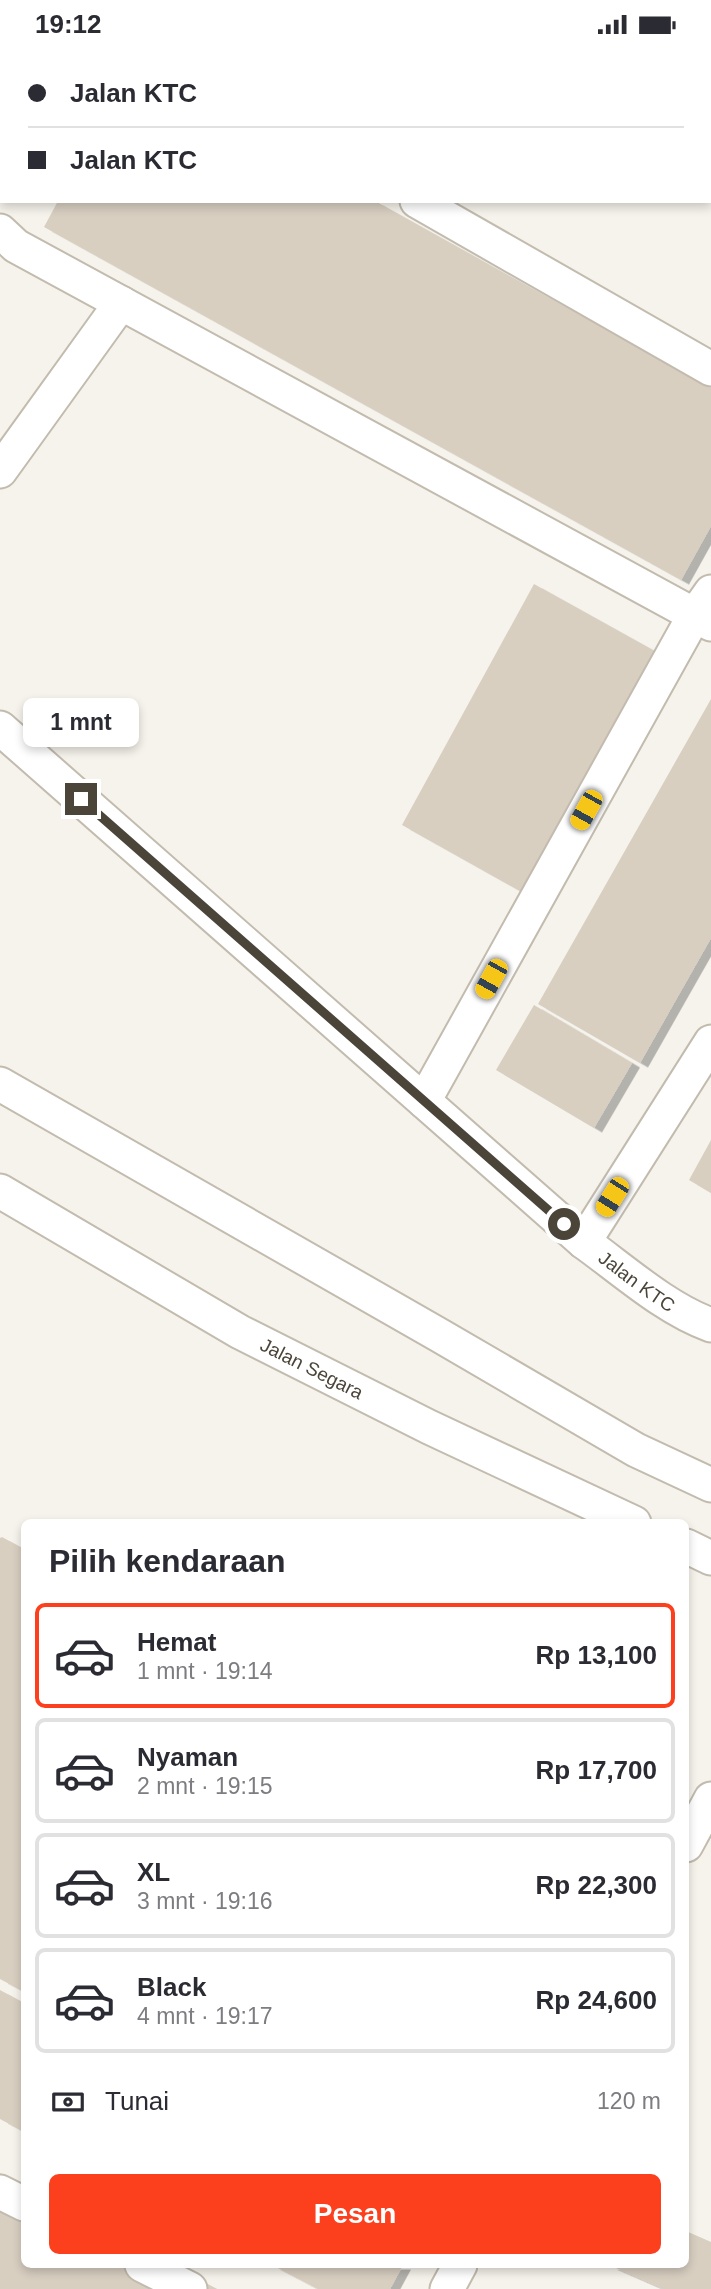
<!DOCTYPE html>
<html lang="id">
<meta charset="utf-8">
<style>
:root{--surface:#fff;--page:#f2f2f3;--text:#2b2b33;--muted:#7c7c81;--line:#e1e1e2;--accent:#fc3f1d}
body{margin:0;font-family:Arial,sans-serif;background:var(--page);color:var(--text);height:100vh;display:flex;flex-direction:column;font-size:26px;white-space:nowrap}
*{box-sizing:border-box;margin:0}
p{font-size:23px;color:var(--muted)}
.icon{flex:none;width:38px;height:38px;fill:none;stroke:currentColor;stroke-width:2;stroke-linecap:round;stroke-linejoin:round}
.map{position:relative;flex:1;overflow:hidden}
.drawer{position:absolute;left:21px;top:1470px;width:668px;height:749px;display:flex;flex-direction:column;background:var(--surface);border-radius:10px;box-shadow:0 4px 10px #0003}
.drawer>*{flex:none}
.hud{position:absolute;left:0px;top:0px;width:712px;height:154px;box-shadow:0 4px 10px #0003;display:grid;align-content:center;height:154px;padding:0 28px;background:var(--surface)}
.end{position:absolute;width:32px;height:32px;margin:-16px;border:9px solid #4b4439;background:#fff;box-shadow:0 0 0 4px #fff}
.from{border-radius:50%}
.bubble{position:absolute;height:49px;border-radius:10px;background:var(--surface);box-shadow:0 4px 10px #0003;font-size:23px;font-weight:600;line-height:49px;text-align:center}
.car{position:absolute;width:21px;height:42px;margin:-21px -10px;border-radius:9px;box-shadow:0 0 5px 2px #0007;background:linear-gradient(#f5c518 24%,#345 0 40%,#f5c518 0 76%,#345 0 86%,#f5c518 0)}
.hud b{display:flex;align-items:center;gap:24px;height:66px;font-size:26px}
.hud b+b{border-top:2px solid var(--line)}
.hud i{width:18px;height:18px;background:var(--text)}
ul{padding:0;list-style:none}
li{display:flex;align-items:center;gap:21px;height:105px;margin:0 14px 10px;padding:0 14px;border:4px solid var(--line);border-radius:10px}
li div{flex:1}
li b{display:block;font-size:26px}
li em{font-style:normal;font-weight:600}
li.current{border-color:var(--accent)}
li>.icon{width:63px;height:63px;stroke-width:1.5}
h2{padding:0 28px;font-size:32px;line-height:84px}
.pay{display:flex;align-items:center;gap:18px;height:77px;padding:0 28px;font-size:26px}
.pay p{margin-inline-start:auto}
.action{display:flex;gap:14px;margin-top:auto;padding:14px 28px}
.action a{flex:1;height:80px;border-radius:10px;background:var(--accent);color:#fff;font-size:28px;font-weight:600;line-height:80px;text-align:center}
.status{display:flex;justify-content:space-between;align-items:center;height:49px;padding:0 35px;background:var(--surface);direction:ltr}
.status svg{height:19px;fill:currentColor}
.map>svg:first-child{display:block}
</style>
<div class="status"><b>19:12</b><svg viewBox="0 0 49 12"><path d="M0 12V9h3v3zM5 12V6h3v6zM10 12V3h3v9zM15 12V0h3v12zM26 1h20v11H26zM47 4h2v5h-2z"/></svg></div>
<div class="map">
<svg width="711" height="2240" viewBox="0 0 711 2240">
<defs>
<filter id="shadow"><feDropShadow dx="8" dy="4.5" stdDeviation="0" flood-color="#0004"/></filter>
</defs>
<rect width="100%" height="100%" fill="#f6f3ec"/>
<path fill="#d8cfc1" filter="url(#shadow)" d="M58 152H375L711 339V477L681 531 44 178Z
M534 535 660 605 527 846 402 776Z
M711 650V889L640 1014 538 955Z
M534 956 632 1014 594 1079 496 1021Z
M711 1091V1144L689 1131Z
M2 1488 24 1500V1943L0 1930V1489Z
M0 1941 24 1954V2083L0 2070Z
M0 2124 24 2137V2216H171L217 2240H0Z
M686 2182 711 2193V2240H664L609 2216H686Z
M272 2216H403L390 2240H318Z"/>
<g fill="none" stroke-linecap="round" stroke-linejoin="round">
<g stroke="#c2bbae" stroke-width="37">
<g id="minor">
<path d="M150 0 153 2"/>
<path d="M55 2 56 0"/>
<path d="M0 110 2 107"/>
<path d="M417 152 711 320"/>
<path d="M0 182 16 197 711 575"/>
<path d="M0 422 121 254"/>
<path id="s1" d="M0 679 584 1193C623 1221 666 1260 711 1276"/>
<path d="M0 1035 439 1286 636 1401 711 1436"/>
<path d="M424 1052 694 567 711 543"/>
<path id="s2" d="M0 1142 240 1283 429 1378 634 1474"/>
<path d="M584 1193 711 993"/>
<path d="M686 1497 711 1509"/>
<path d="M686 1796 711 1750"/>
<path d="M0 2143 24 2155"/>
<path d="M142 2216 190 2240"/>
<path d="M447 2240 460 2216"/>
</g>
</g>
<use href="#minor" stroke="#fff" stroke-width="33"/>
</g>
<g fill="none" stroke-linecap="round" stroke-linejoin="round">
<path stroke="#4b4439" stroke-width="9" d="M81 750 564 1175"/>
</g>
<g text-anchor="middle" stroke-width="5" stroke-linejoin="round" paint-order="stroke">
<g font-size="19" fill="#4b4439" stroke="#fff">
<text dy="7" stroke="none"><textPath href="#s1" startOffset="844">Jalan KTC</textPath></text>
<text dy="7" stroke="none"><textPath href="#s2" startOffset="359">Jalan Segara</textPath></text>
</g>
</g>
</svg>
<i class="end from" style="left:564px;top:1175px"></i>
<i class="end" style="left:81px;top:750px"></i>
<div class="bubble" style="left:23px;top:649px;width:116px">1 mnt</div>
<i class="car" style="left:586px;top:761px;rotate:209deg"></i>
<i class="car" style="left:491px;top:930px;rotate:209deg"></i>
<i class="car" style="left:612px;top:1148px;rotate:212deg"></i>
<div class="hud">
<b><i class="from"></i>Jalan KTC</b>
<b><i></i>Jalan KTC</b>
</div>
<section class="drawer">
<h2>Pilih kendaraan</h2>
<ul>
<li class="current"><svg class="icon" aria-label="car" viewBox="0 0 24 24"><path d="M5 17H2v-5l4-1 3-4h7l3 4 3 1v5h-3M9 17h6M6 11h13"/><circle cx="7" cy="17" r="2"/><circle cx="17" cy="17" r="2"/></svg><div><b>Hemat</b><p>1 mnt · 19:14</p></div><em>Rp 13,100</em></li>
<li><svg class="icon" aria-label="car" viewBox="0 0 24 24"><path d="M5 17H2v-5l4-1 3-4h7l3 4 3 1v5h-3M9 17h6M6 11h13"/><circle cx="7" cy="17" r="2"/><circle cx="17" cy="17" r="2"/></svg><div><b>Nyaman</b><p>2 mnt · 19:15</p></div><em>Rp 17,700</em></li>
<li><svg class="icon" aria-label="car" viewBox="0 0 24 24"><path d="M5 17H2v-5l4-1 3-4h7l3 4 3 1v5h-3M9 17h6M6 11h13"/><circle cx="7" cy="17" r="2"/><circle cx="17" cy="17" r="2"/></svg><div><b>XL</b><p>3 mnt · 19:16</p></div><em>Rp 22,300</em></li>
<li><svg class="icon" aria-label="car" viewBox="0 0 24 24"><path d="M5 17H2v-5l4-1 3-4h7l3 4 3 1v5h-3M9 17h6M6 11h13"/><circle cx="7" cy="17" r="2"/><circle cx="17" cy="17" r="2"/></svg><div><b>Black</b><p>4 mnt · 19:17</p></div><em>Rp 24,600</em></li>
</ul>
<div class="pay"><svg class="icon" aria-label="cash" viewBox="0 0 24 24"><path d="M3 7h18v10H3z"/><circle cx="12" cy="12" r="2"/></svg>Tunai<p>120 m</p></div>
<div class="action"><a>Pesan</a></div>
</section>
</div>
